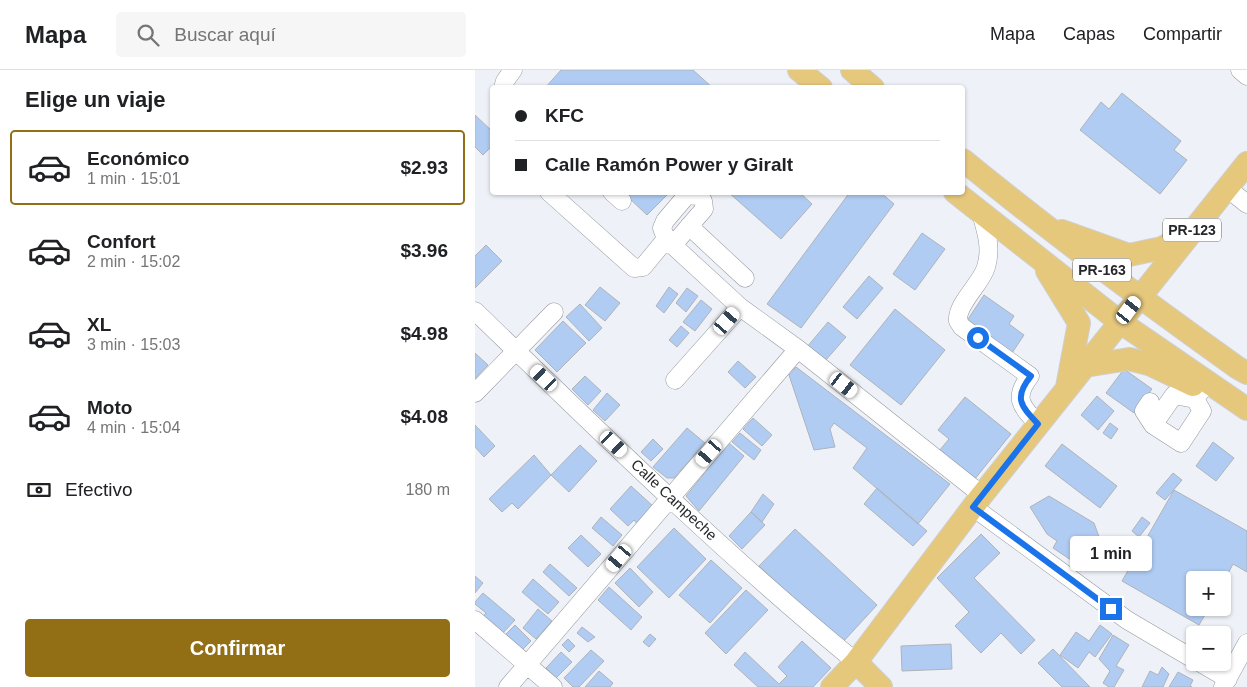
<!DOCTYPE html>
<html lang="es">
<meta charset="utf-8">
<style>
:root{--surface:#fff;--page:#f6f6f6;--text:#202124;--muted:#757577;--line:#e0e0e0;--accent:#926e15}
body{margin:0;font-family:Helvetica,sans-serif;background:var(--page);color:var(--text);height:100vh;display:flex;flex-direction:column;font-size:19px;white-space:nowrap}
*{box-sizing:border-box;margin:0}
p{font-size:16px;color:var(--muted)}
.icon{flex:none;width:28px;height:28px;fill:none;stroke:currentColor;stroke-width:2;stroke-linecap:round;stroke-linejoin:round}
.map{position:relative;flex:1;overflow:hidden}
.drawer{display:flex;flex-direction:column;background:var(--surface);width:475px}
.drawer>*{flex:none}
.banner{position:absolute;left:15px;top:15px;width:475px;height:110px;border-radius:5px;box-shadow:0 1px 4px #0004;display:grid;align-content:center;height:110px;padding:0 25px;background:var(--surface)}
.controls{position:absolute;left:711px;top:501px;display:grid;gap:10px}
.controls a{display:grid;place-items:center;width:45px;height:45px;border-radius:5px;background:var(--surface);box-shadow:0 1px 4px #0004;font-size:25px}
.end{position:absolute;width:22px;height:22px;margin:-11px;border:6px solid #1a73e8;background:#fff;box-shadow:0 0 0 2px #fff}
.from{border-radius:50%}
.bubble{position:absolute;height:35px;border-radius:5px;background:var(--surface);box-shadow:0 1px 4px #0004;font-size:16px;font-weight:700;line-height:35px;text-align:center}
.car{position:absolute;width:15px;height:30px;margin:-15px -8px;border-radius:6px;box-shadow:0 0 4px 1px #0007;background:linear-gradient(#fff 24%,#345 0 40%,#fff 0 76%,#345 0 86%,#fff 0)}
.banner b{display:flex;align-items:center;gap:18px;height:48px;font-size:19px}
.banner b+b{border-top:1px solid var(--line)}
.banner i{width:12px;height:12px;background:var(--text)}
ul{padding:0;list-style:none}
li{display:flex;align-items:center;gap:15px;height:75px;margin:0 10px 8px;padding:0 15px;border:2px solid transparent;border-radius:5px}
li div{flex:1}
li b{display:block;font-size:19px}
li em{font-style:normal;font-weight:700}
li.active{border-color:var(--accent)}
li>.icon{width:45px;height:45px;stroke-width:1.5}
h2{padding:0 25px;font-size:22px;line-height:60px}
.pay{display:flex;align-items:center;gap:12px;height:55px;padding:0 25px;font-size:19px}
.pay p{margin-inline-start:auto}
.action{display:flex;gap:10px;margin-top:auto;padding:10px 25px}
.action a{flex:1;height:58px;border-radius:5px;background:var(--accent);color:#fff;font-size:20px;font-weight:700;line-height:58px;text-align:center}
header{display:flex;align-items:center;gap:30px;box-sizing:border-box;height:70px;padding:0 25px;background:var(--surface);border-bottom:1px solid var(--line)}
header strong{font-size:24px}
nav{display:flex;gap:28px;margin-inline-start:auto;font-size:18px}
.search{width:350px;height:45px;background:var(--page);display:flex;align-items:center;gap:12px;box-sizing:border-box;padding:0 18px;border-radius:5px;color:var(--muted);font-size:19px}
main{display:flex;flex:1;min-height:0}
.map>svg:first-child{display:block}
</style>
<header>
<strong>Mapa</strong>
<div class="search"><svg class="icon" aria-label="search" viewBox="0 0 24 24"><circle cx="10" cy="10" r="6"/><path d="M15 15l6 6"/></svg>Buscar aquí</div>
<nav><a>Mapa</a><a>Capas</a><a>Compartir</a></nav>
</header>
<main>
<section class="drawer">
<h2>Elige un viaje</h2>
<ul>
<li class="active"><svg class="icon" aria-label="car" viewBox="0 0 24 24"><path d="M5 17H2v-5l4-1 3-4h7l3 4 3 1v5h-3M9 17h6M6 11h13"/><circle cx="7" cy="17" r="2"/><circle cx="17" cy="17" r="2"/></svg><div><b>Económico</b><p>1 min · 15:01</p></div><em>$2.93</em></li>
<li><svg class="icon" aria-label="car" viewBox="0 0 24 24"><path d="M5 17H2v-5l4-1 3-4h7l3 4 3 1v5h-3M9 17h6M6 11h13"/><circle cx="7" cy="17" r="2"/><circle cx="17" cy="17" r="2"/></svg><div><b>Confort</b><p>2 min · 15:02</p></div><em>$3.96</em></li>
<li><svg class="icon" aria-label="car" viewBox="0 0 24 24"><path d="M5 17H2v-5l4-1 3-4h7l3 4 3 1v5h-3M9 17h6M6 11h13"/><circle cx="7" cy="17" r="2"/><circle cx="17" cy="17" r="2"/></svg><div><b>XL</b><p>3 min · 15:03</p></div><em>$4.98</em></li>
<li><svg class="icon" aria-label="car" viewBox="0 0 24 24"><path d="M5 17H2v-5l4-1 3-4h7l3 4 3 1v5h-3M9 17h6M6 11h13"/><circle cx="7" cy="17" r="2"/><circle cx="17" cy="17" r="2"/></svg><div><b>Moto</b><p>4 min · 15:04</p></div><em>$4.08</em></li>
</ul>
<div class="pay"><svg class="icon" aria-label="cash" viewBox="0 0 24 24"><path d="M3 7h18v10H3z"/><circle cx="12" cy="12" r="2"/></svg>Efectivo<p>180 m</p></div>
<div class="action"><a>Confirmar</a></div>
</section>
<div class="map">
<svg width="772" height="617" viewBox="0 0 772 617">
<rect width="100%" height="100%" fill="#eef2f8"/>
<path fill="#b0ccf3" stroke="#afb3b9" d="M86 0H218L238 18H70Z
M647 23 706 71 699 80 712 90 685 124 605 60 626 32 634 39Z
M0 45 18 62V75L8 85 0 77Z
M158 122H192L193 124 172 145 153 127Z
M253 122H324L337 134 306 169Z
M375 122H405L419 134 326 258 292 234Z
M447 163 470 179 440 220 418 204Z
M11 175 27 191 0 218V186Z
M394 206 408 218 382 249 368 237Z
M125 217 145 233 130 251 110 235Z
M194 217 203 224 189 243 181 236Z
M212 218 223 226 211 242 201 233Z
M509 225 539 246 534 254 549 265 537 283 491 252Z
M226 230 237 239 220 261 208 252Z
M105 234 127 258 114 271 91 247Z
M420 239 470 280 426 335 375 295Z
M88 251 111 273 82 302 60 280Z
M353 252 371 267 350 291 332 277Z
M206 256 214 263 202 277 194 270Z
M0 283 13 295 0 309Z
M263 291 281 307 270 318 253 302Z
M321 297 475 414 443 454 378 398 392 378 359 353 355 359 360 377 339 380 314 305Z
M649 299 677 319 674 323 682 329H670L659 343 631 323Z
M110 306 126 321 113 335 97 319Z
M132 323 145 335 130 351 118 340Z
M622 326 639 341 623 360 606 345Z
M490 327 536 364 499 410 464 381 474 369 463 360Z
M278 348 297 365 287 376 268 359Z
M635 353 643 359 636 369 628 363Z
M0 355 20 376 9 387 0 377Z
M212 358 230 373 199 408H192L178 397Z
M265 363 286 380 279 390 257 372Z
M178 369 188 379 176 391 166 382Z
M738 372 759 388 741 411 721 396Z
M254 373 269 386 224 441 211 426Z
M587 374 642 416 625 438 570 396Z
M105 375 122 391 94 422 76 405Z
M59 385 76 405 43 439 37 433 27 442 14 429Z
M698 403 707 410 690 430 681 423Z
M156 416 179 437 163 455 159 450 153 456 135 439Z
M402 418 452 461 438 476 389 434Z
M699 420 772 461V502L758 494 748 513V510H720V538H734L724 555 647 511Z
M288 424 299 434 287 452 276 442Z
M574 426 619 453 631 486 622 499 611 492 608 498 578 478 582 471 572 464 555 437Z
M276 442 290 455 267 479 254 466Z
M126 447 147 465 138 476 117 458Z
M667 447 675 453 664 467 657 461Z
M199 458 231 489 194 528 162 497Z
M320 459 402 535 367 573 284 496Z
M506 464 525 483 499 508 560 570 546 584 526 563 506 583 480 556 494 542 462 508Z
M106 465 126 484 113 497 93 478Z
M236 490 267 518 235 553 204 525Z
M75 494 102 518 94 526 68 502Z
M155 498 178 522 164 537 140 513Z
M0 506 8 513 0 523Z
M58 509 84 532 73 544 47 522Z
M134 517 167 547 156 560 123 530Z
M271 520 293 540 251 584 230 563Z
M8 523 40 550 27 564 7 548 11 543 0 534V532Z
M63 539 77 551 61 569 48 558Z
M40 555 56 571 46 581 30 565Z
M625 555 637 564 620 587 614 582 603 598 585 585 601 562 614 571Z
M107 557 120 567 113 572 102 563Z
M175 564 181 569 174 577 168 572Z
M638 565 654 575 641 596 649 600 639 617H634L628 613 635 601 624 589Z
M93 569 100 576 94 582 87 575Z
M327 571 356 598 338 617H283L259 595 270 582 304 614 312 606 303 597Z
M476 574 477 599 427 601 426 576Z
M578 579 615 617H587L563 593Z
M116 580 129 591 104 617H98L89 608Z
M86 582 97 592 81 608 71 598Z
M687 597 694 604 688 617H667L675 601 683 605Z
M124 601 138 613 135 617H110Z
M703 602 718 610 715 616 717 617H694Z"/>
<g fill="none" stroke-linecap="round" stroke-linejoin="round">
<g stroke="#94989d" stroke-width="19">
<path id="minor" d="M765 0 772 6
M28 18 30 11 38 0
M752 118 772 134
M74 122 159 198 168 197 191 169 265 237 323 279 507 425
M137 122 147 131
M506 143C511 161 517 178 511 197 507 213 481 234 483 251L487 257 555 306C538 328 546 336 563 354
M214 156 270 208
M191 169 187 158 190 151 212 125 223 126 228 131 229 139 198 175
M0 241C124 361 248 483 381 592
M200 310 265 237
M0 323 79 242
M720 329 727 341 706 373 678 355 699 325 720 329 728 318
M675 332 669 341 678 355
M498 437 652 550 720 590
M0 550 78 617
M724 592 753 609
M33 617 323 279
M748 617 772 573"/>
</g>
<g stroke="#cfcfd0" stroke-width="24">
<path id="major" d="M324 0 346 18
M377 0 398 18
M488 90C577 163 669 231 763 298L772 303
M480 122 645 252 772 339
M587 161 654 185 687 178 709 165
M572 201 604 253 592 317
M610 296 654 289 674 294 718 315
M381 592 406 617
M357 617 381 592 507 425 772 93"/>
</g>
<use href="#minor" stroke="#fff" stroke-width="18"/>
<use href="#major" stroke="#e6c87d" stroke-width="22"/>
</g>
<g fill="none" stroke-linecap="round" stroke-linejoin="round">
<path stroke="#1a73e8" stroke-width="6" d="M503 268 556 306C538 328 546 336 563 354L498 437 636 539"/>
</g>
<g text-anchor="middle" stroke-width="4" stroke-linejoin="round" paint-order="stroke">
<g fill="#fff" stroke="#666869" stroke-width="1">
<rect x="688" y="148.5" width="58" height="23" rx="4"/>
<rect x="598" y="188.5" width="58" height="23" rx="4"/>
</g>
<g font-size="14" font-weight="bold" fill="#252729">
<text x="717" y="165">PR-123</text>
<text x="627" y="205">PR-163</text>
</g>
<g font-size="15" fill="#252729" stroke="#fff">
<text transform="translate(199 430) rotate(43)" y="5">Calle Campeche</text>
</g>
</g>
</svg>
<div class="controls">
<a>+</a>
<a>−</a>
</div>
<i class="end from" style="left:503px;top:268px"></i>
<i class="end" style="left:636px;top:539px"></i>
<div class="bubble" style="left:595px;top:466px;width:82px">1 min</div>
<i class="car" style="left:654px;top:240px;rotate:37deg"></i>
<i class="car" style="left:252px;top:251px;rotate:41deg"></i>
<i class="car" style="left:69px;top:308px;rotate:313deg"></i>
<i class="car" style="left:369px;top:315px;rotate:128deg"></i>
<i class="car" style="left:139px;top:374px;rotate:133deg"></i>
<i class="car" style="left:234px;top:383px;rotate:221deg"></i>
<i class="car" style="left:144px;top:488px;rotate:220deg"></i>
<div class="banner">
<b><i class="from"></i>KFC</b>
<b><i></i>Calle Ramón Power y Giralt</b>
</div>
</div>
</main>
